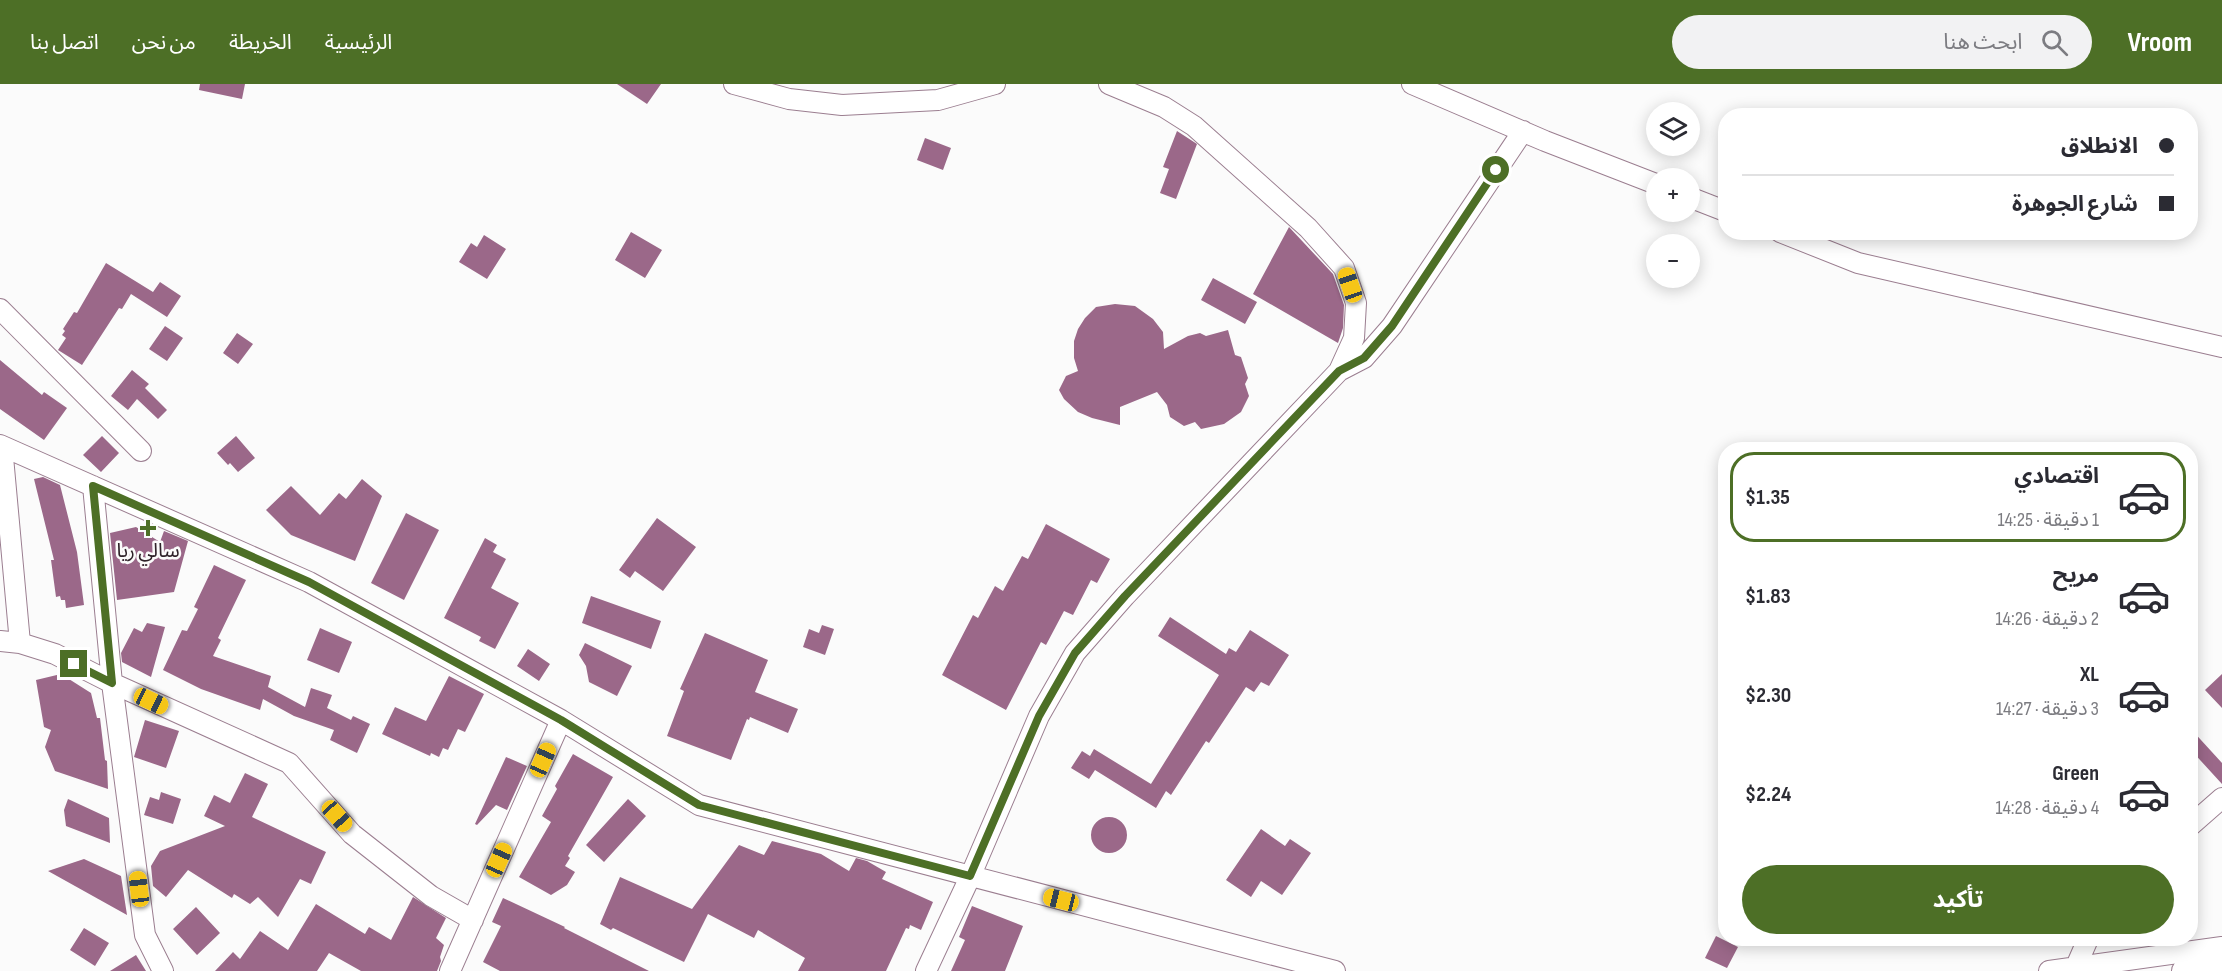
<!DOCTYPE html>
<html lang="ar">
<meta charset="utf-8">
<style>
:root{--surface:#fff;--page:#f2f2f3;--text:#2b2b33;--muted:#7c7c81;--line:#e1e1e2;--accent:#4d6f26}
body{margin:0;font-family:"Sofia Sans Condensed","Noto Sans Arabic",sans-serif;background:var(--page);color:var(--text);direction:rtl;height:100vh;display:flex;flex-direction:column;font-size:22px;white-space:nowrap}
*{box-sizing:border-box;margin:0}
p{font-size:20px;color:var(--muted)}
.icon{flex:none;width:33px;height:33px;fill:none;stroke:currentColor;stroke-width:2;stroke-linecap:round;stroke-linejoin:round}
.map{position:relative;flex:1;overflow:hidden;direction:ltr}
.details{position:absolute;left:1718px;top:358px;width:480px;height:504px;display:flex;flex-direction:column;background:var(--surface);border-radius:24px;box-shadow:0 3px 15px #0003;direction:rtl}
.details>*{flex:none}
.banner{position:absolute;left:1718px;top:24px;width:480px;height:132px;border-radius:24px;box-shadow:0 3px 15px #0003;direction:rtl;display:grid;align-content:center;height:132px;padding:0 24px;background:var(--surface)}
.controls{position:absolute;left:1646px;top:18px;display:grid;gap:12px}
.controls a{display:grid;place-items:center;width:54px;height:54px;border-radius:50%;background:var(--surface);box-shadow:0 3px 15px #0003;font-size:30px}
.end{position:absolute;width:27px;height:27px;margin:-14px;border:8px solid #4d6f26;background:#fff;box-shadow:0 0 0 3px #fff}
.from{border-radius:50%}
.car{position:absolute;width:18px;height:36px;margin:-18px -9px;border-radius:8px;box-shadow:0 0 4px 2px #0007;background:linear-gradient(#f5c518 24%,#345 0 40%,#f5c518 0 76%,#345 0 86%,#f5c518 0)}
.banner b{display:flex;align-items:center;gap:21px;height:57px;font-size:22px}
.banner b+b{border-top:2px solid var(--line)}
.banner i{width:15px;height:15px;background:var(--text)}
ul{padding:10px 0 0;list-style:none}
li{display:flex;align-items:center;gap:18px;height:90px;margin:0 12px 9px;padding:0 12px;border:3px solid transparent;border-radius:24px}
li div{flex:1}
li b{display:block;font-size:22px}
li em{font-style:normal;font-weight:700}
li.current{border-color:var(--accent)}
li>.icon{width:54px;height:54px;stroke-width:1.5}
.button{display:flex;gap:12px;margin-top:auto;padding:12px 24px}
.button a{flex:1;height:69px;border-radius:36px;background:var(--accent);color:#fff;font-size:24px;font-weight:700;line-height:69px;text-align:center}
header{display:flex;align-items:center;gap:36px;box-sizing:border-box;height:84px;padding:0 30px;background:var(--accent);color:#fff}
header strong{font-size:28px}
nav{display:flex;gap:33px;margin-inline-start:auto;font-size:21px}
.search{width:420px;height:54px;background:var(--page);display:flex;align-items:center;gap:15px;box-sizing:border-box;padding:0 21px;border-radius:33px;color:var(--muted);font-size:22px}
.map>svg:first-child{display:block}
</style>
<header>
<strong>Vroom</strong>
<div class="search"><svg class="icon" aria-label="search" viewBox="0 0 24 24"><circle cx="10" cy="10" r="6"/><path d="M15 15l6 6"/></svg>ابحث هنا</div>
<nav><a>الرئيسية</a><a>الخريطة</a><a>من نحن</a><a>اتصل بنا</a></nav>
</header>
<div class="map">
<svg width="2222" height="887" viewBox="0 0 2222 887">
<rect width="100%" height="100%" fill="#fbfbfb"/>
<path fill="#9b6889" d="M200 0H245L242 15 199 6Z
M617 0H661L647 20Z
M1177 47 1197 60 1176 115 1160 109 1169 85 1163 83Z
M925 54 951 64 943 86 917 76Z
M1289 143 1333 190 1344 221 1343 244 1338 259 1253 210Z
M631 148 662 166 645 194 615 176Z
M484 151 506 165 487 195 459 178 471 159 477 163Z
M106 179 153 208 160 198 181 212 167 233 131 210 122 225 119 224 82 281 58 266 66 254 62 251 65 247 63 245 74 228 77 229Z
M1213 194 1257 218 1245 240 1201 216Z
M1115 220 1135 222 1153 235 1163 248 1164 265 1188 252 1200 249 1206 252 1228 246 1235 271 1241 273 1248 294 1245 300 1249 312 1241 328 1224 340 1201 345 1195 338 1184 342 1170 333 1167 321 1157 308 1120 323V341L1092 334 1078 328 1064 315 1059 306 1066 292 1078 287 1074 274V257L1078 245 1085 234 1096 223Z
M165 242 183 254 167 277 149 265Z
M237 249 253 260 238 280 223 269Z
M0 276 42 311 44 308 67 324 44 356 0 325Z
M132 286 149 300 145 304 167 326 158 335 137 315 128 326 111 312Z
M102 352 119 369 101 388 83 371Z
M236 352 255 374 238 388 230 379 228 381 217 369Z
M43 393 60 401 77 468 84 521 66 524 65 516H61L60 512 56 513 51 476H54L34 395Z
M362 395 382 412 355 477 291 451 266 426 291 402 320 431 339 409 346 415Z
M406 429 439 446 404 516 371 499Z
M657 434 696 463 663 507 635 487 630 494 619 486Z
M1046 440 1110 475 1097 499 1091 496 1073 531 1064 527 1046 561 1041 558 1006 626 942 591 973 531 978 534 995 502 1003 507 1022 472 1028 475Z
M136 443 160 458 164 447 188 457 174 508 117 516 110 449Z
M485 454 497 461 493 468 506 475 491 504 519 519 495 565 479 557 481 553 444 534Z
M214 481 246 496 218 554 221 556 213 572 271 592 268 603 305 623 311 604 332 611 327 624 351 636 353 632 370 640 357 669 330 656 334 646 294 632 263 615 260 626 201 605 163 586 182 546 187 547 198 525 194 523Z
M591 512 661 537 651 565 582 539Z
M1170 533 1226 570 1229 564 1236 568 1250 546 1289 571 1269 602 1261 598 1254 608 1246 603 1209 659 1206 657 1171 711 1166 707 1156 724 1095 686 1089 695 1071 684 1082 667 1090 672 1094 665 1151 700 1219 591 1158 552Z
M147 539 165 543 151 593 122 578 121 569 134 544 142 548Z
M822 541 834 545 825 571 803 563 809 545 819 549Z
M320 544 352 558 339 589 307 576Z
M705 549 768 576 755 608 798 625 788 649 750 633 749 636 747 635 731 676 667 652 684 607 680 605Z
M585 559 632 582 617 612 589 598 586 582 579 571Z
M528 565 550 580 539 597 517 582Z
M61 590 91 609 97 634H100L105 676 107 677 108 705 55 687 45 663 51 646 44 643 36 596Z
M2222 590V624L2205 606Z
M449 592 484 610 465 648 458 645 448 666 443 664 439 673 431 669 430 672 382 650 395 623 426 637Z
M145 636 179 647 166 684 134 673Z
M2190 644 2222 679V700L2190 665Z
M573 670 613 693 568 772 570 774 565 782 575 788 567 801 551 811 519 793 551 738 542 732 557 705 555 702Z
M506 673 527 682 507 726 496 721 477 741 475 740Z
M245 689 268 700 252 733 326 768 311 800 300 795 278 833 258 813 250 820 234 810 232 814 188 786 166 813 153 802 151 782 160 767 225 742 204 732 214 711 230 719Z
M161 708 181 715 173 740 144 731 150 713 159 716Z
M68 715 109 734 110 759 66 742 64 726Z
M628 715 646 732 604 778 586 761Z
M1091 751a18 18 0 1 1 36 0a18 18 0 1 1-36 0Z
M1261 745 1285 762 1290 755 1311 769 1282 811 1261 797 1251 813 1226 796Z
M772 757 821 770 849 787 856 774 867 777 886 788 882 795 933 818 921 846 910 841 909 845 906 844 886 887H798L805 874 758 846 754 854 708 830 684 878 613 844 611 846 600 840 620 793 692 825 739 761 764 771Z
M84 775 121 792 127 831 48 787Z
M413 813 446 834 436 854 444 861 440 873 441 877 437 887H361L329 869 317 887H215L233 868 240 875 260 847 288 866 316 820 365 850 369 843 391 856Z
M503 814 565 843 564 844 649 887H500L483 878 501 842 492 838Z
M972 822 1023 842 1005 887H951L965 856 959 853Z
M196 823 220 849 197 871 173 845Z
M84 844 109 859 95 882 70 866Z
M1716 852 1738 863 1727 884 1705 874Z
M136 871 146 887H110Z"/>
<g fill="none" stroke-linecap="round" stroke-linejoin="round">
<g stroke="#9b7e90" stroke-width="22">
<path id="minor" d="M734 0 789 15 842 21 938 16 995 0
M1412 0 1545 57 1656 100
M1689 113 1725 127
M1780 148 1858 179 2222 263
M0 225 141 367
M1339 287 1364 274 1392 242 1523 47
M0 361 309 498 561 636 699 721 1335 887
M2 362 20 559
M93 402 112 599 145 851 163 887
M0 557 20 559 55 570 112 599 289 679 352 750 431 812 473 836
M2190 742 2222 714
M450 887 561 636
M926 887 970 793 1039 632 1075 569 1125 512 1339 287 1354 254 1356 219 1344 184 1308 144 1194 42 1164 23 1109 0
M2049 887 2222 863
M2074 887 2088 855"/>
</g>
<g stroke="#9b7e90" stroke-width="26">
<path id="major" d="M2184 887 2222 882"/>
</g>
<use href="#minor" stroke="#fff" stroke-width="20"/>
<use href="#major" stroke="#fff" stroke-width="24"/>
</g>
<g fill="none" stroke-linecap="round" stroke-linejoin="round">
<path stroke="#4d6f26" stroke-width="8" d="M74 580 112 599 93 402 309 498 561 636 699 721 970 792 1039 632 1075 569 1125 512 1339 287 1364 274 1392 242 1496 86"/>
</g>
<path fill="#4d6f26" stroke="#fbfbfb" stroke-width="2" d="M145 435h6v6h6v6h-6v6h-6v-6h-6v-6h6z"/>
<g text-anchor="middle" stroke-width="5" stroke-linejoin="round" paint-order="stroke">
<g font-size="20" fill="#2e2229" stroke="#fbfbfb">
<text x="148" y="473">سالي ريا</text>
</g>
</g>
</svg>
<div class="controls">
<a><svg class="icon" aria-label="layers" viewBox="0 0 24 24"><path d="M12 4l9 5-9 5-9-5zM3 14l9 5 9-5"/></svg></a>
<a>+</a>
<a>−</a>
</div>
<i class="end from" style="left:1496px;top:86px"></i>
<i class="end" style="left:74px;top:580px"></i>
<i class="car" style="left:1350px;top:201px;rotate:341deg"></i>
<i class="car" style="left:151px;top:617px;rotate:115deg"></i>
<i class="car" style="left:543px;top:676px;rotate:24deg"></i>
<i class="car" style="left:337px;top:732px;rotate:138deg"></i>
<i class="car" style="left:499px;top:776px;rotate:24deg"></i>
<i class="car" style="left:139px;top:805px;rotate:353deg"></i>
<i class="car" style="left:1061px;top:816px;rotate:284deg"></i>
<div class="banner">
<b><i class="from"></i>الانطلاق</b>
<b><i></i>شارع الجوهرة</b>
</div>
<section class="details">
<ul>
<li class="current"><svg class="icon" aria-label="car" viewBox="0 0 24 24"><path d="M5 17H2v-5l4-1 3-4h7l3 4 3 1v5h-3M9 17h6M6 11h13"/><circle cx="7" cy="17" r="2"/><circle cx="17" cy="17" r="2"/></svg><div><b>اقتصادي</b><p>1 دقيقة · 14:25</p></div><em>$1.35</em></li>
<li><svg class="icon" aria-label="car" viewBox="0 0 24 24"><path d="M5 17H2v-5l4-1 3-4h7l3 4 3 1v5h-3M9 17h6M6 11h13"/><circle cx="7" cy="17" r="2"/><circle cx="17" cy="17" r="2"/></svg><div><b>مريح</b><p>2 دقيقة · 14:26</p></div><em>$1.83</em></li>
<li><svg class="icon" aria-label="car" viewBox="0 0 24 24"><path d="M5 17H2v-5l4-1 3-4h7l3 4 3 1v5h-3M9 17h6M6 11h13"/><circle cx="7" cy="17" r="2"/><circle cx="17" cy="17" r="2"/></svg><div><b>XL</b><p>3 دقيقة · 14:27</p></div><em>$2.30</em></li>
<li><svg class="icon" aria-label="car" viewBox="0 0 24 24"><path d="M5 17H2v-5l4-1 3-4h7l3 4 3 1v5h-3M9 17h6M6 11h13"/><circle cx="7" cy="17" r="2"/><circle cx="17" cy="17" r="2"/></svg><div><b>Green</b><p>4 دقيقة · 14:28</p></div><em>$2.24</em></li>
</ul>
<div class="button"><a>تأكيد</a></div>
</section>
</div>
